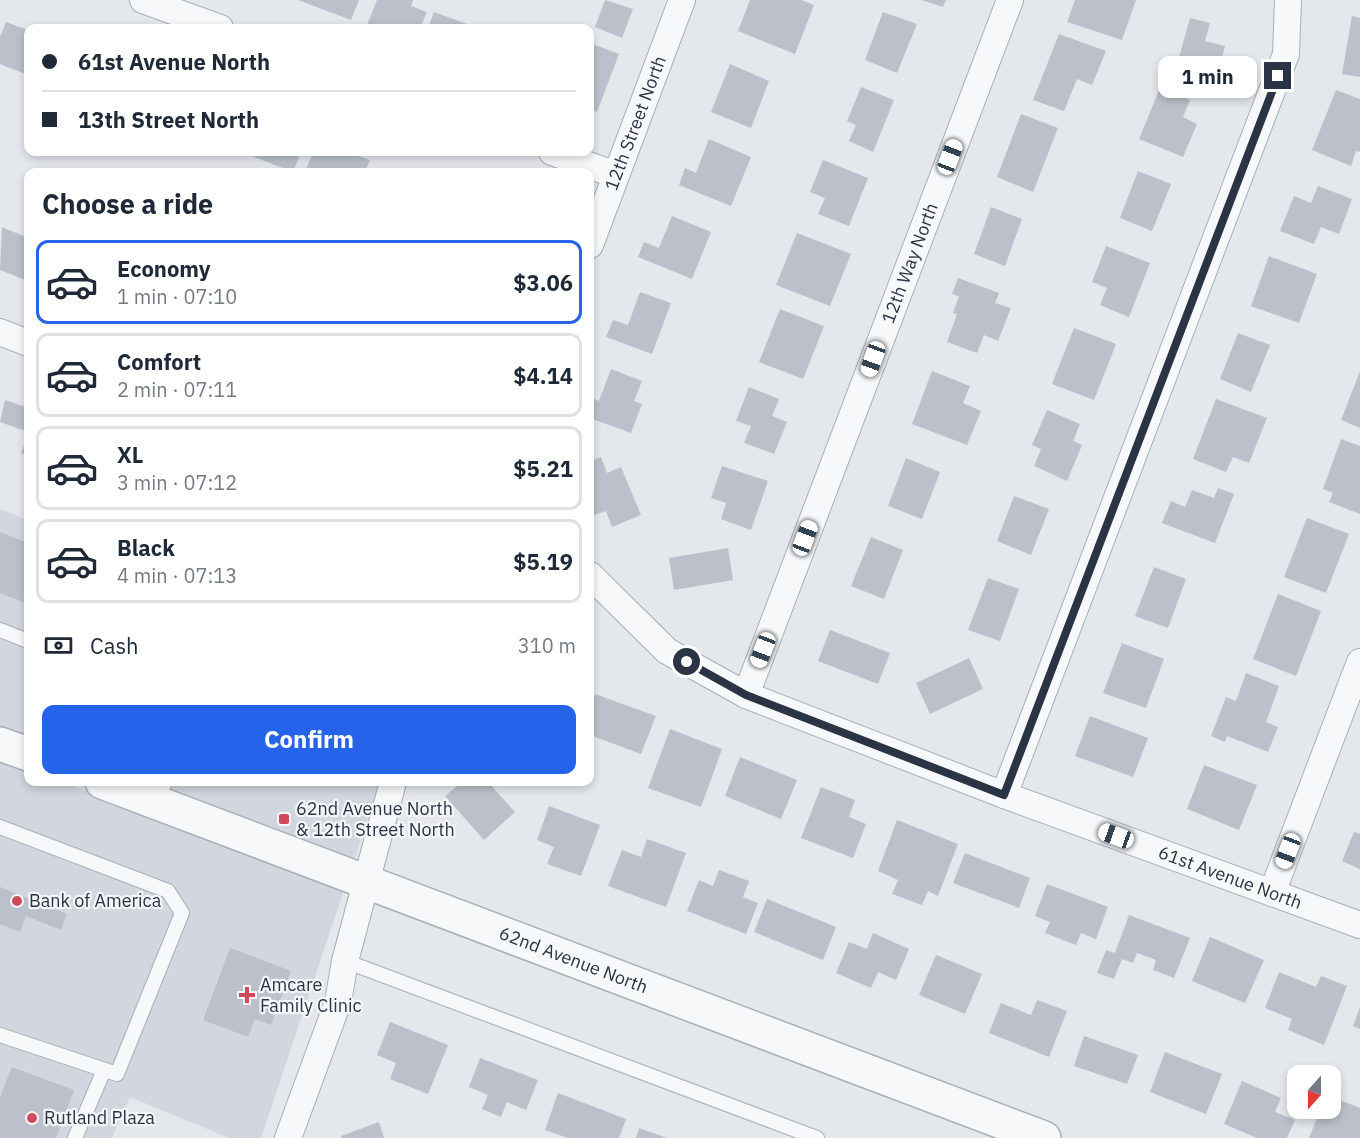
<!DOCTYPE html>
<meta charset="utf-8">
<style>
:root{--surface:#fff;--page:#f2f2f3;--text:#1f2937;--muted:#747a83;--line:#e0e1e3;--accent:#2563eb}
body{margin:0;font-family:"IBM Plex Sans",sans-serif;background:var(--page);color:var(--text);height:100vh;display:flex;flex-direction:column;font-size:22px;white-space:nowrap}
*{box-sizing:border-box;margin:0}
p{font-size:20px;color:var(--muted)}
.icon{flex:none;width:33px;height:33px;fill:none;stroke:currentColor;stroke-width:2;stroke-linecap:round;stroke-linejoin:round}
.map{position:relative;flex:1;overflow:hidden}
.drawer{position:absolute;left:24px;top:168px;width:570px;height:618px;display:flex;flex-direction:column;background:var(--surface);border-radius:12px;box-shadow:0 3px 9px #0003}
.drawer>*{flex:none}
.top-card{position:absolute;left:24px;top:24px;width:570px;height:132px;border-radius:12px;box-shadow:0 3px 9px #0003;display:grid;align-content:center;height:132px;padding:0 18px;background:var(--surface)}
.needle{width:39px;rotate:201deg}
.fabs{position:absolute;left:1287px;top:1065px;display:grid;gap:12px}
.fabs a{display:grid;place-items:center;width:54px;height:54px;border-radius:12px;background:var(--surface);box-shadow:0 3px 9px #0003;font-size:30px}
.end{position:absolute;width:27px;height:27px;margin:-14px;border:8px solid #2b3445;background:#fff;box-shadow:0 0 0 3px #fff}
.from{border-radius:50%}
.bubble{position:absolute;height:42px;border-radius:12px;background:var(--surface);box-shadow:0 3px 9px #0003;font-size:20px;font-weight:800;line-height:42px;text-align:center}
.car{position:absolute;width:18px;height:36px;margin:-18px -9px;border-radius:8px;box-shadow:0 0 4px 2px #0007;background:linear-gradient(#fff 24%,#345 0 40%,#fff 0 76%,#345 0 86%,#fff 0)}
.top-card b{display:flex;align-items:center;gap:21px;height:57px;font-size:22px}
.top-card b+b{border-top:2px solid var(--line)}
.top-card i{width:15px;height:15px;background:var(--text)}
ul{padding:0;list-style:none}
li{display:flex;align-items:center;gap:18px;height:84px;margin:0 12px 9px;padding:0 6px;border:3px solid var(--line);border-radius:12px}
li div{flex:1}
li b{display:block;font-size:22px}
li em{font-style:normal;font-weight:800}
li.on{border-color:var(--accent)}
li>.icon{width:54px;height:54px;stroke-width:1.5}
h2{padding:0 18px;font-size:27px;line-height:72px}
.pay{display:flex;align-items:center;gap:15px;height:66px;padding:0 18px;font-size:22px}
.pay p{margin-inline-start:auto}
.action{display:flex;gap:12px;margin-top:auto;padding:12px 18px}
.action a{flex:1;height:69px;border-radius:12px;background:var(--accent);color:#fff;font-size:24px;font-weight:800;line-height:69px;text-align:center}
.map>svg:first-child{display:block}
</style>
<div class="map">
<svg width="1360" height="1138" viewBox="0 0 1360 1138">
<rect width="100%" height="100%" fill="#e4e7ec"/>
<path fill="#d2d6de" d="M0 509 28 520V739L0 729Z
M0 759 28 769V782H62L345 887 261 1138H229L130 1097 112 1138H0Z
M143 782H381L354 860Z"/>
<path fill="#bbc0ca" d="M298 0H359L351 20Z
M377 0H413L411 6 427 12 420 28H375L367 25Z
M605 0 633 9 622 38 595 27Z
M750 0H801L814 5 795 54 738 31Z
M921 0H946L943 7Z
M1075 0H1136L1122 40 1067 22Z
M434 12 478 28H428Z
M883 12 917 24 897 73 865 60Z
M1352 16 1360 18V77L1342 74Z
M1190 18 1210 23 1205 41 1225 46 1216 82 1175 72Z
M6 22 28 30V75L0 64V37Z
M1059 34 1106 51 1092 85 1077 79 1064 111 1033 100Z
M590 43 619 54 597 112 590 109Z
M730 64 769 81 751 128 711 112Z
M861 87 894 100 873 152 849 141 856 125 847 121Z
M1160 88 1190 100 1183 117 1197 124 1183 157 1139 139Z
M1336 90 1360 99V152L1356 151 1351 166 1312 150Z
M1021 114 1058 128 1033 192 997 177Z
M709 139 751 157 731 206 679 185 685 168 696 173Z
M241 152H301L293 172Z
M313 152H347L370 160 365 172H305Z
M823 160 868 178 849 226 818 214 825 198 810 192Z
M1138 171 1171 184 1152 231 1120 218Z
M1318 186 1352 199 1339 234 1321 227 1314 244 1280 231 1294 196 1311 203Z
M991 207 1022 219 1005 266 974 254Z
M672 216 711 232 692 279 638 257 644 242 659 248Z
M2 227 28 238V281L0 270Z
M797 233 851 254 830 306 776 285Z
M1106 246 1150 263 1129 317 1100 305 1107 288 1092 282Z
M1269 256 1317 274 1299 323 1251 306Z
M958 278 999 293 995 303 1011 308 998 341 984 335 977 353 947 342 957 314 953 313 959 296 952 294Z
M640 292 671 303 652 354 606 337 613 320 628 325Z
M780 309 824 326 803 379 759 362Z
M1074 328 1116 344 1094 400 1052 384Z
M1238 333 1270 345 1251 392 1220 379Z
M611 369 642 381 634 401 642 404 631 433 590 418V397L599 401Z
M932 371 970 386 963 403 981 411 967 445 912 424Z
M1360 371V428L1341 420Z
M749 387 779 399 772 416 787 422 774 454 744 443 751 426 736 421Z
M1216 399 1267 418 1249 463 1233 457 1226 472 1193 459Z
M5 400 28 408V432L0 422Z
M1047 410 1080 424 1073 441 1082 445 1067 481 1034 466 1041 449 1032 445Z
M28 435V456L21 453Z
M1341 439 1360 446V514L1329 502 1333 493 1323 489Z
M601 457 607 473 621 467 641 515 612 527 606 511 592 516 590 511V461Z
M906 458 940 472 922 519 888 506Z
M722 466 768 481 751 530 721 519 726 503 711 498Z
M1218 488 1234 494 1215 543 1162 523 1171 501 1185 507 1192 490 1214 498Z
M1014 496 1049 509 1031 555 997 541Z
M1307 518 1349 534 1326 593 1284 577Z
M0 532 28 543V604L0 593Z
M871 537 903 550 884 599 851 586Z
M728 548 733 580 674 590 669 558Z
M1154 567 1186 579 1168 628 1135 616Z
M988 578 1019 589 1000 641 968 630Z
M1278 594 1321 611 1296 676 1253 659Z
M830 630 890 653 878 684 818 661Z
M1122 643 1164 659 1146 708 1103 693Z
M969 658 983 689 930 714 916 683Z
M1246 673 1279 686 1266 722 1278 727 1268 752 1227 736 1225 742 1211 736 1226 697 1236 701Z
M595 694 656 716 641 754 590 735V709Z
M1090 716 1148 738 1133 777 1075 756Z
M670 729 722 749 701 807 648 788Z
M740 757 797 780 781 819 725 796Z
M1204 765 1257 785 1239 830 1187 809Z
M462 782H488L515 812 484 840 445 796Z
M821 787 855 800 849 817 866 824 853 858 801 838Z
M549 806 600 825 581 876 547 864 554 847 537 840Z
M897 820 958 844 938 896 928 891 922 905 892 894 898 880 878 871Z
M1354 832 1360 834V869L1342 861Z
M647 839 686 853 666 907 608 886 622 850 641 857Z
M965 853 1030 878 1019 908 953 883Z
M719 870 749 881 743 897 758 903 746 934 687 911 699 880 713 886Z
M1047 884 1108 907 1096 939 1081 933 1076 945 1045 933 1050 922 1035 916Z
M0 887 67 914 61 930 26 916 20 932 0 924Z
M767 899 836 927 823 960 754 932Z
M1129 915 1190 938 1174 978 1153 970 1156 960 1137 953 1133 963 1122 959 1114 979 1097 973 1106 950 1115 953Z
M873 933 909 949 896 980 878 972 871 988 836 973 849 942 867 949Z
M1210 937 1264 960 1245 1003 1192 981Z
M230 948 291 971 271 1025 255 1019 248 1037 203 1020Z
M936 955 982 974 965 1014 919 995Z
M1279 972 1316 987 1321 976 1347 986 1324 1045 1288 1030 1292 1019 1265 1008Z
M1037 1000 1067 1011 1049 1057 989 1033 1001 1003 1031 1015Z
M1360 1007V1029L1353 1026Z
M390 1022 448 1045 428 1094 390 1079 396 1063 377 1055Z
M1084 1036 1138 1055 1127 1084 1074 1066Z
M1165 1052 1222 1074 1206 1114 1150 1092Z
M480 1058 538 1080 526 1110 507 1102 501 1117 482 1109 488 1095 469 1087Z
M12 1067 74 1090 56 1138H0V1097Z
M1242 1081 1281 1098 1275 1112 1295 1120 1287 1138H1257L1224 1124Z
M558 1093 626 1119 619 1138H568L545 1130Z
M1330 1096 1360 1108V1138H1309L1321 1108H1330Z
M379 1122 384 1138H342L341 1136Z
M639 1128 667 1138H636Z"/>
<g fill="none" stroke-linecap="round" stroke-linejoin="round">
<g stroke="#a9aeb7" stroke-width="16">
<path id="service" d="M0 630 28 641
M157 802 165 782
M0 827 168 891 182 913 117 1074 0 1035
M345 961 817 1138
M75 1138 104 1070"/>
</g>
<g stroke="#a9aeb7" stroke-width="28">
<g id="minor">
<path d="M143 0 220 28"/>
<path d="M552 152 616 175"/>
<path id="s1" d="M590 245 682 0"/>
<path d="M0 332 28 343"/>
<path id="s2" d="M590 575 667 651 746 695 1004 795 1360 925"/>
<path id="s3" d="M746 695 1010 0"/>
<path d="M1004 795 1286 54 1288 0"/>
<path d="M1272 893 1360 662"/>
<path d="M288 1138 338 1002 345 961 393 782"/>
</g>
</g>
<g stroke="#a9aeb7" stroke-width="36">
<g id="tertiary">
<path d="M0 744 28 754"/>
<path id="s4" d="M102 782 1044 1138"/>
</g>
</g>
<use href="#service" stroke="#f7f8fa" stroke-width="14"/>
<use href="#minor" stroke="#f7f8fa" stroke-width="26"/>
<use href="#tertiary" stroke="#f7f8fa" stroke-width="33"/>
</g>
<g fill="none" stroke-linecap="round" stroke-linejoin="round">
<path stroke="#2b3445" stroke-width="8" d="M687 662 746 695 1004 795 1278 76"/>
</g>
<g fill="#d1495b" stroke="#f4f6f9" stroke-width="2">
<rect x="278" y="813" width="12" height="12" rx="3"/>
<circle cx="17" cy="901" r="6"/>
<path d="M244 986h6v6h6v6h-6v6h-6v-6h-6v-6h6z"/>
<circle cx="32" cy="1118" r="6"/>
</g>
<g text-anchor="middle" stroke-width="4.5" stroke-linejoin="round" paint-order="stroke">
<g font-size="18" fill="#2b3445" stroke="#f4f6f9">
<text dy="6" stroke="none"><textPath href="#s1" startOffset="130">12th Street North</textPath></text>
<text dy="6" stroke="none"><textPath href="#s3" startOffset="462">12th Way North</textPath></text>
<text dy="6" stroke="none"><textPath href="#s2" startOffset="716">61st Avenue North</textPath></text>
<text dy="6" stroke="none"><textPath href="#s4" startOffset="504">62nd Avenue North</textPath></text>
</g>
<g font-size="18" fill="#2b3445" stroke="#f4f6f9" text-anchor="start">
<text x="296" y="815">62nd Avenue North<tspan x="296" dy="21">&amp; 12th Street North</tspan></text>
<text x="29" y="907">Bank of America</text>
<text x="260" y="991">Amcare<tspan x="260" dy="21">Family Clinic</tspan></text>
<text x="44" y="1124">Rutland Plaza</text>
</g>
</g>
</svg>
<div class="fabs">
<a><svg class="needle" viewBox="-14 -14 28 28"><path d="M0-13l5 13h-10z" fill="#e53935"/><path d="M0 13l5-13h-10z" fill="#747a83"/></svg></a>
</div>
<i class="end from" style="left:687px;top:662px"></i>
<i class="end" style="left:1278px;top:76px"></i>
<div class="bubble" style="left:1158px;top:56px;width:99px">1 min</div>
<i class="car" style="left:950px;top:157px;rotate:21deg"></i>
<i class="car" style="left:873px;top:359px;rotate:200deg"></i>
<i class="car" style="left:805px;top:538px;rotate:21deg"></i>
<i class="car" style="left:763px;top:650px;rotate:201deg"></i>
<i class="car" style="left:1116px;top:836px;rotate:290deg"></i>
<i class="car" style="left:1288px;top:851px;rotate:201deg"></i>
<div class="top-card">
<b><i class="from"></i>61st Avenue North</b>
<b><i></i>13th Street North</b>
</div>
<section class="drawer">
<h2>Choose a ride</h2>
<ul>
<li class="on"><svg class="icon" aria-label="car" viewBox="0 0 24 24"><path d="M5 17H2v-5l4-1 3-4h7l3 4 3 1v5h-3M9 17h6M6 11h13"/><circle cx="7" cy="17" r="2"/><circle cx="17" cy="17" r="2"/></svg><div><b>Economy</b><p>1 min · 07:10</p></div><em>$3.06</em></li>
<li><svg class="icon" aria-label="car" viewBox="0 0 24 24"><path d="M5 17H2v-5l4-1 3-4h7l3 4 3 1v5h-3M9 17h6M6 11h13"/><circle cx="7" cy="17" r="2"/><circle cx="17" cy="17" r="2"/></svg><div><b>Comfort</b><p>2 min · 07:11</p></div><em>$4.14</em></li>
<li><svg class="icon" aria-label="car" viewBox="0 0 24 24"><path d="M5 17H2v-5l4-1 3-4h7l3 4 3 1v5h-3M9 17h6M6 11h13"/><circle cx="7" cy="17" r="2"/><circle cx="17" cy="17" r="2"/></svg><div><b>XL</b><p>3 min · 07:12</p></div><em>$5.21</em></li>
<li><svg class="icon" aria-label="car" viewBox="0 0 24 24"><path d="M5 17H2v-5l4-1 3-4h7l3 4 3 1v5h-3M9 17h6M6 11h13"/><circle cx="7" cy="17" r="2"/><circle cx="17" cy="17" r="2"/></svg><div><b>Black</b><p>4 min · 07:13</p></div><em>$5.19</em></li>
</ul>
<div class="pay"><svg class="icon" aria-label="cash" viewBox="0 0 24 24"><path d="M3 7h18v10H3z"/><circle cx="12" cy="12" r="2"/></svg>Cash<p>310 m</p></div>
<div class="action"><a>Confirm</a></div>
</section>
</div>
